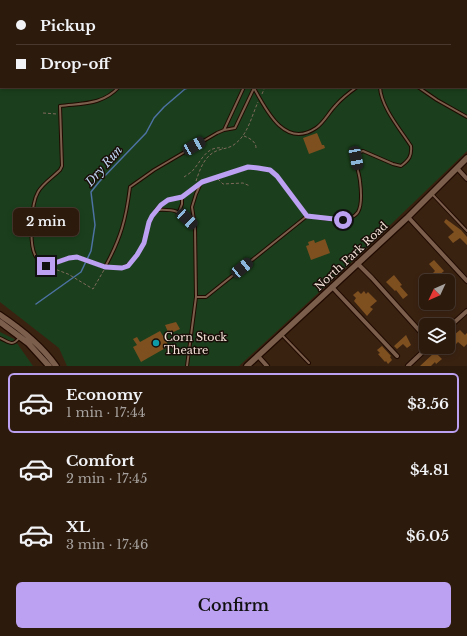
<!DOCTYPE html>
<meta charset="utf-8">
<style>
:root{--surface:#2c1a0d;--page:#342316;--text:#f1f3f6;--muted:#a6a19d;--line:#48382e;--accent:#bca0f2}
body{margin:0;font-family:"Libre Baskerville",serif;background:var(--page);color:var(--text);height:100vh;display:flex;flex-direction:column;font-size:15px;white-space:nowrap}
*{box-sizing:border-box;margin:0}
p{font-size:13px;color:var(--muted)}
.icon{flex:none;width:22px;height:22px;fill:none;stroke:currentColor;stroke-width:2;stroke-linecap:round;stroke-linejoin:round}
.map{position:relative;height:366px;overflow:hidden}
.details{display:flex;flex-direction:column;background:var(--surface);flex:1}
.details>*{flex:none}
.top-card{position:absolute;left:0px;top:0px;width:467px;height:88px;box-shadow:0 2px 6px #0003,0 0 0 1px var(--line);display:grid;align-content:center;height:88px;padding:0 16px;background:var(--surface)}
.needle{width:26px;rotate:226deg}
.buttons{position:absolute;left:419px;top:274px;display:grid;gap:8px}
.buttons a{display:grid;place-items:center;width:36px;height:36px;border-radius:6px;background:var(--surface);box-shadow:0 2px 6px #0003,0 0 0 1px var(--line);font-size:20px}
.end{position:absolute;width:18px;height:18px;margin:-9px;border:5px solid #bca0f2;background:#111;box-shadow:0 0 0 2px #111}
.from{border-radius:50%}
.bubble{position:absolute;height:28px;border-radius:6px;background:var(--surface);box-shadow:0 2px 6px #0003,0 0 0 1px var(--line);font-size:13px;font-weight:600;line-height:28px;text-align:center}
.car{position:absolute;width:12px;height:24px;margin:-12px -6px;border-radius:5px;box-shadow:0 0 3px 1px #0007;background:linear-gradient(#222 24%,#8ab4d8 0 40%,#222 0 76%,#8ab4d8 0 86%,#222 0)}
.top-card b{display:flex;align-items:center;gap:14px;height:38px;font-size:15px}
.top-card b+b{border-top:1px solid var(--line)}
.top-card i{width:10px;height:10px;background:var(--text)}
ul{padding:7px 0 0;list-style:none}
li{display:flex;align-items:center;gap:12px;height:60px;margin:0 8px 6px;padding:0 8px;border:2px solid transparent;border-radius:6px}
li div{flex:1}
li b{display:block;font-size:15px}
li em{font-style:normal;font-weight:600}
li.selected{border-color:var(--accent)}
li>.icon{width:36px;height:36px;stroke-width:1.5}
.action{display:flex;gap:8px;margin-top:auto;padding:8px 16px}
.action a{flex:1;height:46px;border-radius:6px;background:var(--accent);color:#111;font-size:16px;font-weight:600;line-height:46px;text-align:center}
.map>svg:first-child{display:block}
</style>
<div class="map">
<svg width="467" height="366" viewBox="0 0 467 366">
<rect width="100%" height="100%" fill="#3a2211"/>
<path fill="#1b3f1c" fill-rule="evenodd" d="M0 0H467V151L355 259 239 366H67L59 348 0 302ZM1 1H466V87H1Z
M0 332 14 339 33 366H0Z"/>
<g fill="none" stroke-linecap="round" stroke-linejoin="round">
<path stroke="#4d72a3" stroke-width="1.5" d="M216 1V0
M36 304 81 272 91 251 95 225 91 192 99 182 146 133 154 118 164 107 185 89 191 87"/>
</g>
<path fill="#7e5020" d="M317 133 322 145H324L325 148 309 154 303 138Z
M446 219 461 230 467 237V245L460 238 453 243 448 237 454 232 444 222Z
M325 239 330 253 311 260 306 246 309 245 308 242 314 240 315 243Z
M434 260 444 271 437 277 433 273 435 271 429 264Z
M394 275 402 285 400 286 408 295 403 299 396 290 395 291 386 282Z
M358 291 361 294 364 291 366 294 368 292 377 301 370 307 373 309 367 316 354 301 356 298 353 295Z
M176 322 180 329 169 334 165 325Z
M460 330 465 335 467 333V344L464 347 458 342 453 347 448 342V340Z
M160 331 169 346 141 362 133 347 137 345 133 339 137 337 140 342Z
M406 335 411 345 407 348 403 344 397 349 394 346Z
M382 346 391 356 390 357 392 360 388 364 386 361 385 362 378 354 380 353 377 350Z
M434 353 435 354 436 353 442 359 436 364 435 362 431 366H420Z"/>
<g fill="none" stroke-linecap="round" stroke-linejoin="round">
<g stroke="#200a00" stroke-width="4">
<path id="lane" d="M230 0 233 1
M70 1 72 0
M158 1 159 0
M254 1V0
M466 74H467
M119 87C102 105 84 103 60 106L62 166 60 170C53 177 42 184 38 192 31 204 29 243 35 255 37 260 42 263 46 266L69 258 77 257 105 267 122 268 128 265 137 255 144 243 149 222 156 210 161 205 168 200 182 197 202 182 248 167 258 168 270 170 277 176 307 216C319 218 350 225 358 212 362 205 361 189 360 181 359 171 354 162 357 153L363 151 393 164 401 166C409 160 412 156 411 146 400 129 381 107 380 87
M418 87 437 100 467 117
M254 88C266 110 285 149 316 128 324 123 329 112 336 105 342 98 350 92 357 87
M224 130 244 87
M432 194 467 231
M156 210C178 209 178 211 194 226
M179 212 182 204V197
M105 267C121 238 126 219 130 187L154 170 217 133 224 130 235 128 254 88
M196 297H206L307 216
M282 335 309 363
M0 338C9 342 12 347 19 338
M187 366 196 297 195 227 192 207 196 194 201 183"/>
</g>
<g stroke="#200a00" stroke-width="6">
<path id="street" d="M457 168 467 179
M408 217 467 281
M357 263 372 278 426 338
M332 287 397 356
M448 328 467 311
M258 356 267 366
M408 366 428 347"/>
</g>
<g stroke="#200a00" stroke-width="8">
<path id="secondary" d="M0 315C21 329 41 345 56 366
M0 322 28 343 49 366
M247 366 408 217 467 158"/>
</g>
<path stroke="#7f6a5b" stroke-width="1" stroke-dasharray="3 2" stroke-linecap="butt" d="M304 0 305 1
M377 0H378
M388 0 390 1
M117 1V0
M262 94 265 87
M43 113 57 114
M244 136C249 138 256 141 256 148
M184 177C187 175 192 172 194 169 203 158 207 146 223 148
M218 179 223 184 243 183 250 186
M196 181C200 169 205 154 219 150 225 148 231 148 236 143 248 134 252 115 258 102
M52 268 68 274 93 289 104 270"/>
<use href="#lane" stroke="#7b5e4c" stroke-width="2"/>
<use href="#street" stroke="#7b5e4c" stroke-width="4"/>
<use href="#secondary" stroke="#7b5e4c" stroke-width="5.5"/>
</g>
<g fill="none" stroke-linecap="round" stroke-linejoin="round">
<path stroke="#bca0f2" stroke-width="5" d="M46 266 69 258 77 257 105 267 122 268 128 266 137 255 144 243 149 222 152 216 161 205 168 200 182 197 202 182 248 167 258 168 270 170 277 176 307 216 343 220"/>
</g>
<circle fill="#0f9aa8" stroke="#190e08" stroke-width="1.5" cx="156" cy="343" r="4"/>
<g text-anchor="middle" stroke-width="3" stroke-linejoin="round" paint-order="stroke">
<g font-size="11" fill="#f2e1d7" stroke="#190e08">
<text transform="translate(351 256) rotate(-43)" y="4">North Park Road</text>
</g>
<g font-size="11" fill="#f2e1d7" stroke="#190e08" text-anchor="start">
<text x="164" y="341">Corn Stock<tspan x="164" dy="13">Theatre</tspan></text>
</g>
<g font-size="12" font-style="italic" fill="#bed4f1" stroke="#190e08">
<text transform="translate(104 166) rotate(-49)" y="4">Dry Run</text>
</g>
</g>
</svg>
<div class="buttons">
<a><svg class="needle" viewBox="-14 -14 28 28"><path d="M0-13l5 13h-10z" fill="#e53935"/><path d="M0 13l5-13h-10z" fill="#a6a19d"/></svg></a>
<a><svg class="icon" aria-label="layers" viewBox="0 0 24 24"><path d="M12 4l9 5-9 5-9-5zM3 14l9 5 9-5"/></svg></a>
</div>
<i class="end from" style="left:343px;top:220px"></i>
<i class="end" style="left:46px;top:266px"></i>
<div class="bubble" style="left:13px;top:208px;width:66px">2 min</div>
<i class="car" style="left:194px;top:146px;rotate:60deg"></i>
<i class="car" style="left:356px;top:158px;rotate:169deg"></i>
<i class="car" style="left:187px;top:219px;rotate:133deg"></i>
<i class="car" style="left:242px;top:268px;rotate:51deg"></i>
<div class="top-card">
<b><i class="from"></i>Pickup</b>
<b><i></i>Drop-off</b>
</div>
</div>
<section class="details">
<ul>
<li class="selected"><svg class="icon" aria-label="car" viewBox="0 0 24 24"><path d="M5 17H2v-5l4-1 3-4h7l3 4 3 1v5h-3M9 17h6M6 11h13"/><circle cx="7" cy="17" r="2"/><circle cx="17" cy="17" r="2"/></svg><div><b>Economy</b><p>1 min · 17:44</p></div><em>$3.56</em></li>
<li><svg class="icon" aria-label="car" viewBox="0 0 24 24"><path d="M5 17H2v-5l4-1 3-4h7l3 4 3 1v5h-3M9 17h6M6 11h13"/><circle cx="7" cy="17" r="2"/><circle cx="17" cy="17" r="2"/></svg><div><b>Comfort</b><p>2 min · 17:45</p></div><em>$4.81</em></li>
<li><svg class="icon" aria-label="car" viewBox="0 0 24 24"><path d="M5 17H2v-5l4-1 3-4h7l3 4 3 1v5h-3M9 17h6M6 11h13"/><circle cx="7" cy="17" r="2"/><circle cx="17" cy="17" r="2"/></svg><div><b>XL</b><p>3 min · 17:46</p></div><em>$6.05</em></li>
</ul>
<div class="action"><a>Confirm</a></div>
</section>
